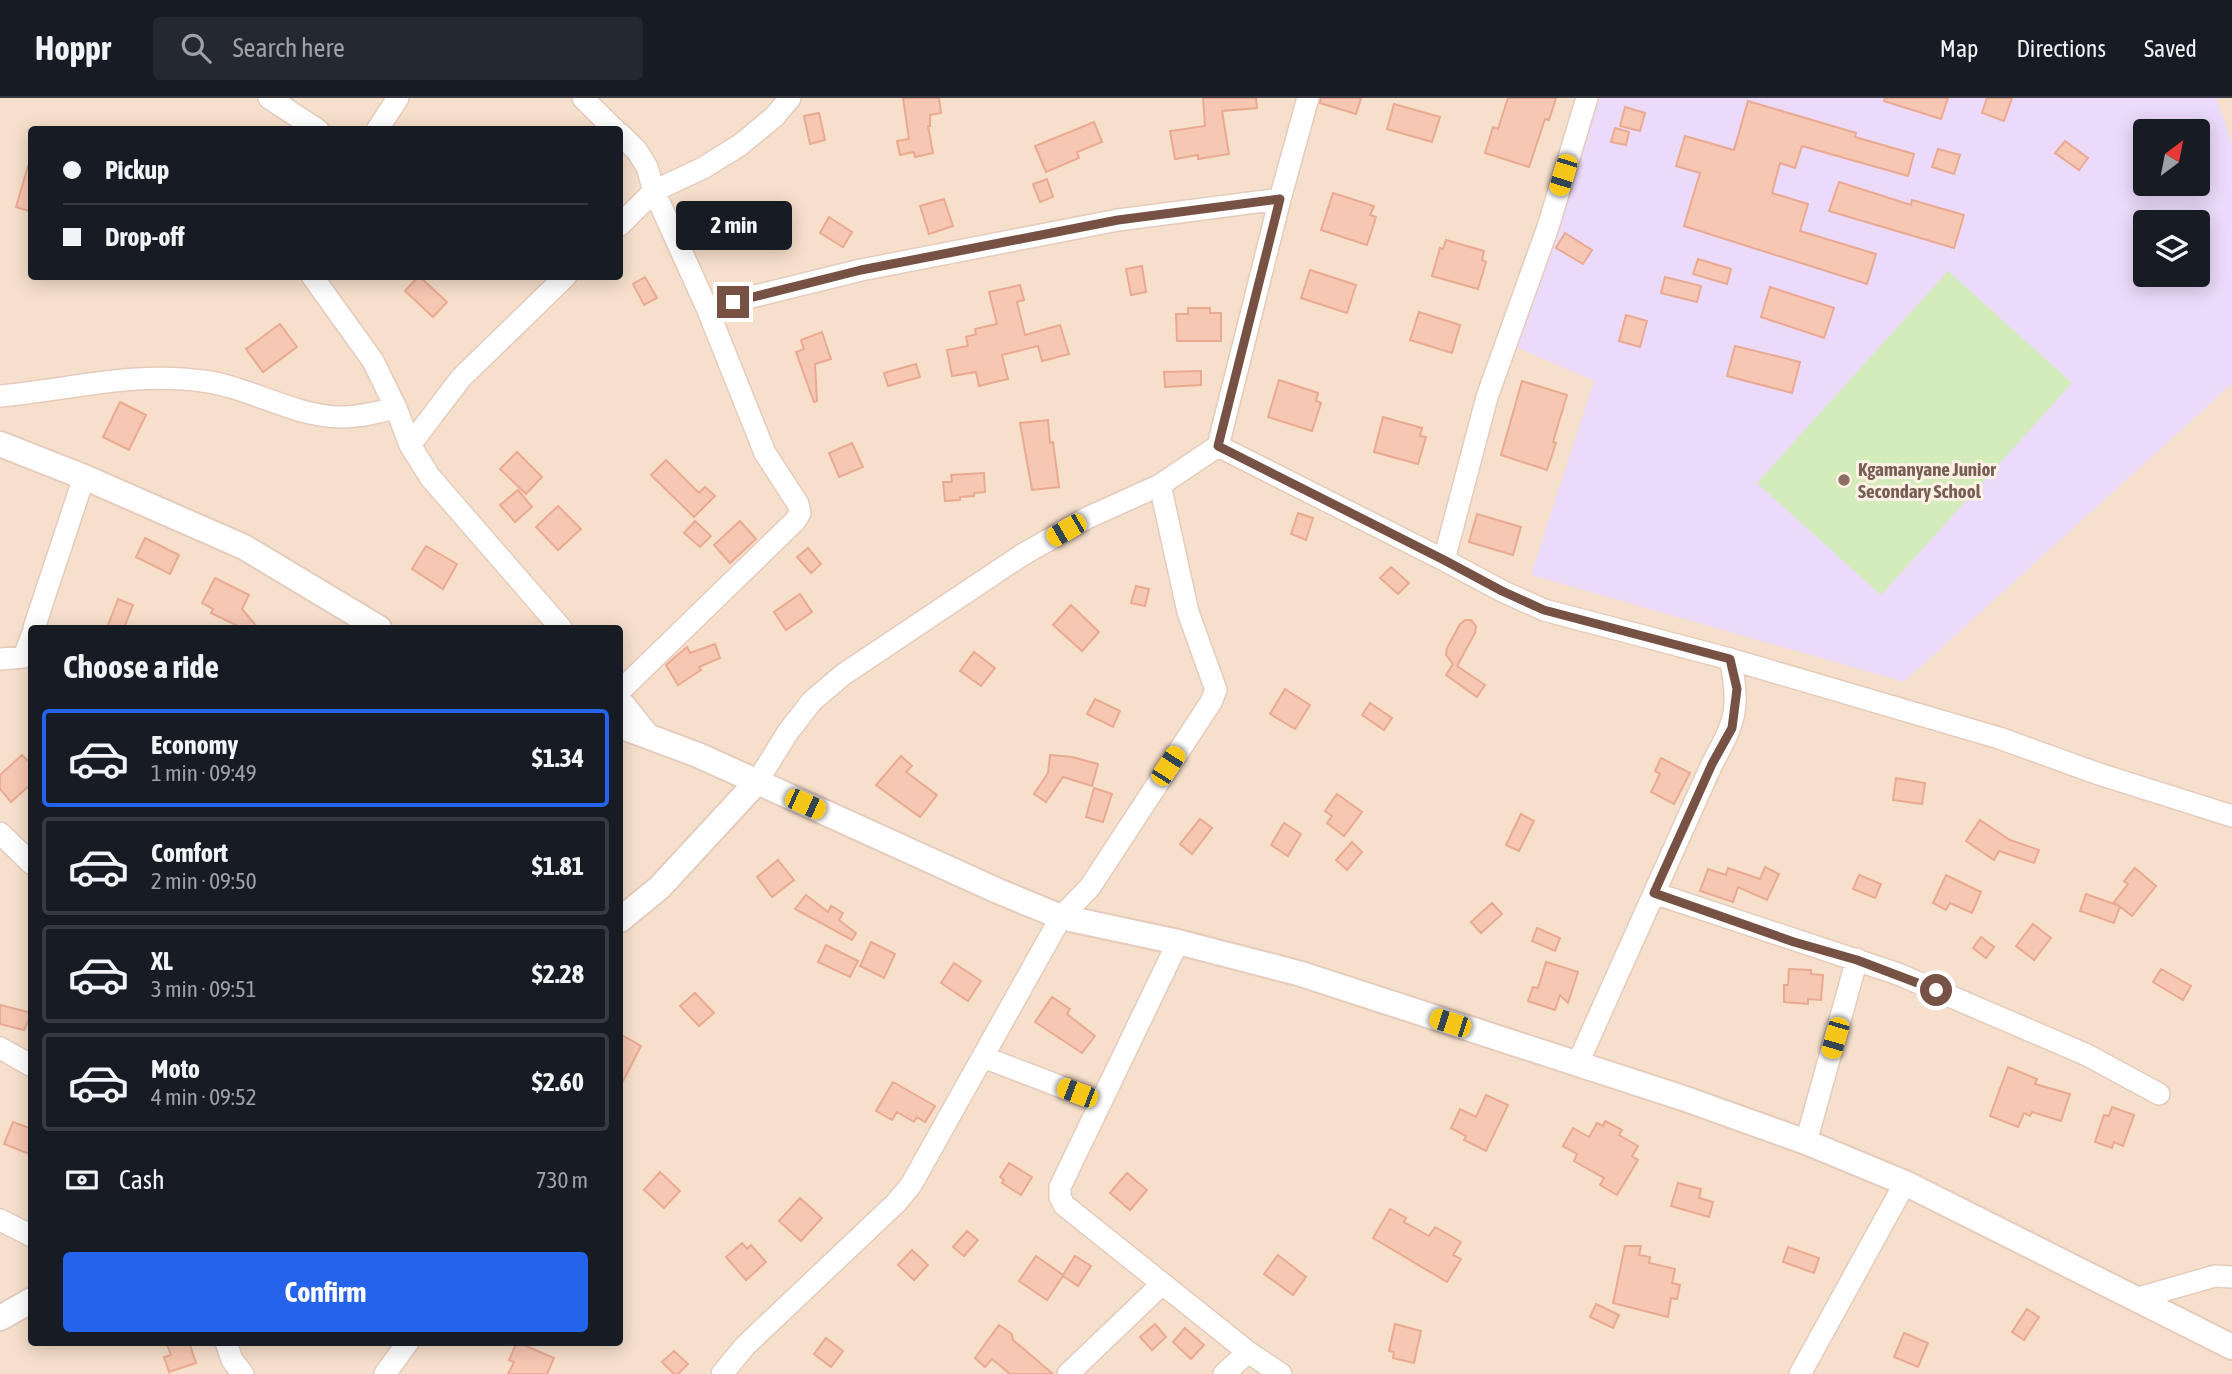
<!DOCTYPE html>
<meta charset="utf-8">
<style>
:root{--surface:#171b24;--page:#242831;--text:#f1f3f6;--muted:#9ea1a6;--line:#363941;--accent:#2563eb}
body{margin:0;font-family:"Asap Condensed",sans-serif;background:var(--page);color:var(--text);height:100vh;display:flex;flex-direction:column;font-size:26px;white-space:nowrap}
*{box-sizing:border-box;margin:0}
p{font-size:23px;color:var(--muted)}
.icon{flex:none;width:38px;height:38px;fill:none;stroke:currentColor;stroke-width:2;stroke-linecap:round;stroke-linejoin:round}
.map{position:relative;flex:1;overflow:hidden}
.panel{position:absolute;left:28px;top:527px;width:595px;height:721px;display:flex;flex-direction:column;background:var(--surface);border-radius:7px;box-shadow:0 4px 18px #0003}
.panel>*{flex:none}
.banner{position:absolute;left:28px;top:28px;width:595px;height:154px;border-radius:7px;box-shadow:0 4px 18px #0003;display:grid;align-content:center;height:154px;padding:0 35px;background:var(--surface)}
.needle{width:46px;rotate:32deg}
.controls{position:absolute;left:2133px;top:21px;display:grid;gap:14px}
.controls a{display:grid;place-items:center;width:77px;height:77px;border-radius:7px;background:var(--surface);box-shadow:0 4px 18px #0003;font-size:35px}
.end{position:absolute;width:32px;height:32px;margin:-16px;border:9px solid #765144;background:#fff;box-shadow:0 0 0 4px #fff}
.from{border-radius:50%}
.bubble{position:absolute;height:49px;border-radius:7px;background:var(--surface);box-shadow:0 4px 18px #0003;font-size:23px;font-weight:700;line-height:49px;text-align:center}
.car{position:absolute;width:21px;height:42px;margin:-21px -10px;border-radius:9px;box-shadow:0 0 5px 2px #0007;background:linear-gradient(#f5c518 24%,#345 0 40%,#f5c518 0 76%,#345 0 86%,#f5c518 0)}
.banner b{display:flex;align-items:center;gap:24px;height:66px;font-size:26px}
.banner b+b{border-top:2px solid var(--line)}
.banner i{width:18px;height:18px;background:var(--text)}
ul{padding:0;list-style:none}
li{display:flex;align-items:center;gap:21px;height:98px;margin:0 14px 10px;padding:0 21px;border:4px solid var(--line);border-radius:7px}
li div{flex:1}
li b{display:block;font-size:26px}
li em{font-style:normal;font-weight:700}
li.active{border-color:var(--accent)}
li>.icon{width:63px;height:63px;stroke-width:1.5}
h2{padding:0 35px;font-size:32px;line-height:84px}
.pay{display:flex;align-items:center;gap:18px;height:77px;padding:0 35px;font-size:26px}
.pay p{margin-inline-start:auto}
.primary-button{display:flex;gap:14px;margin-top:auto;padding:14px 35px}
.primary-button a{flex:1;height:80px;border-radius:7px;background:var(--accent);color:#fff;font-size:28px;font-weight:700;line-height:80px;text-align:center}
header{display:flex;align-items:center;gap:42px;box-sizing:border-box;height:98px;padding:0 35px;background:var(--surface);border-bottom:2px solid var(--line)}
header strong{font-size:33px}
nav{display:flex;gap:38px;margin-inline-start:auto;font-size:24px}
.search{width:490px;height:63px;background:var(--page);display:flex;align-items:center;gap:18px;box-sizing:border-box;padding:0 24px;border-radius:7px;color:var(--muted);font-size:26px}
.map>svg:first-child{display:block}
</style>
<header>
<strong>Hoppr</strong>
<div class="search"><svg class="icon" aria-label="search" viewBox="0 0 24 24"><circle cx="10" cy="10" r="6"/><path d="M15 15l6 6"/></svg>Search here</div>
<nav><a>Map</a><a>Directions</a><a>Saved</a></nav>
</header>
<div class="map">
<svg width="2232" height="1276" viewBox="0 0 2232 1276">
<rect width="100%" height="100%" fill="#feeedd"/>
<path fill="#f6dfcb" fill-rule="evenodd" d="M0 0H2232V1276H0ZM32 32H620V178H32ZM2146 33H2198V86H2146ZM2146 124H2198V177H2146ZM32 530H620V1244H32Z"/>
<path fill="#ebdafa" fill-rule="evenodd" d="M1599 0H2217L2232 46V286L1904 584 1531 477 1594 283 1516 249ZM2146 33H2198V86H2146ZM2146 124H2198V177H2146Z"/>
<path fill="#d4ecbb" d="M1948 173 2072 285 1881 497 1757 385Z"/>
<path fill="#f6c7b2" stroke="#eaaa91" stroke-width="2" d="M903 0H939L941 15 930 17V28H928L933 55 915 59 914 54 900 57 897 43 909 41Z
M1203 0H1256L1257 10 1222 13 1229 56 1198 61V57L1175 61 1170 33 1205 28Z
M1321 0H1361L1356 16 1320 5Z
M1508 0H1556L1549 22 1545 21 1529 69 1485 55 1493 29 1498 31Z
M1885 0H1948L1941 21 1884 3Z
M1987 0H2012L2004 23 1982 15Z
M1748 3 1856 35 1855 39 1914 56 1908 78 1802 48 1795 70 1780 65 1772 95 1808 106 1800 133 1876 156 1867 186 1684 128 1700 75 1676 68 1685 38 1734 52Z
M1394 6 1440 19 1432 44 1387 31Z
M1625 9 1645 15 1640 33 1620 28Z
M819 15 825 42 810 46 804 18Z
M1094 24 1102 44 1077 54 1079 60 1046 74 1035 48Z
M1615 30 1629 34 1626 47 1611 44Z
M2065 43 2088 60 2079 72 2055 55Z
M1938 51 1960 57 1954 76 1932 69Z
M28 68 32 69V114L16 109Z
M1047 81 1053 99 1040 104 1033 86Z
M1839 84 1911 107 1912 102 1964 117 1954 150 1829 113Z
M1333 95 1374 108 1370 117 1376 119 1367 147 1321 132Z
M944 101 953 128 929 136 920 108Z
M766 108 775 130 753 139 744 118Z
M829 119 852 134 843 149 820 135Z
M1565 135 1592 152 1583 166 1556 150Z
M1446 142 1484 153 1482 162 1486 164 1478 191 1432 178 1440 150 1443 151Z
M1698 161 1731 171 1727 186 1693 176Z
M1142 168 1146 194 1131 197 1126 171Z
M1310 172 1356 187 1347 215 1301 200Z
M419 178 447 204 433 219 405 193Z
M645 179 657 200 644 207 633 186Z
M1665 179 1701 188 1697 204 1661 195Z
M1020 187 1024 202 1017 204 1025 237 1060 227 1069 256 1042 263 1038 248 1002 257 1008 281 979 288 976 274 952 278 947 252 968 248 966 239 976 236 975 231 997 226 989 194Z
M1770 189 1834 210 1824 240 1761 219Z
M1188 210H1210V215H1221V243H1177L1176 216H1188Z
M1419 214 1460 227 1452 255 1410 242Z
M1626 217 1647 223 1640 249 1619 243Z
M280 226 297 249 263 274 246 251Z
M822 234 831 261 815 266 817 303 814 304 796 254 804 251 801 242Z
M1735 248 1800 264 1792 295 1727 278Z
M916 266 920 279 888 288 884 275Z
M1201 273V287L1165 289 1164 274Z
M1279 282 1318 295 1316 303 1321 305 1312 333 1268 319Z
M1522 283 1567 297 1553 344 1556 345 1547 372 1501 357Z
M120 304 146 317 129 352 103 339Z
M1383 319 1422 330 1420 338 1426 339 1418 366 1374 354Z
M1048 322 1050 345 1053 344 1059 389 1032 392 1020 325Z
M852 345 863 369 839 379 829 355Z
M517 354 542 379 526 396 500 371Z
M666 362 699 395 705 389 715 398 694 419 651 377Z
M984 375 985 394 974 395V398L960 399V402L945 403 943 384H952L951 377Z
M518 392 532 409 515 424 500 407Z
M558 408 581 431 558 452 536 429Z
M1298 415 1313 420 1306 442 1291 436Z
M1477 416 1521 429 1513 457 1469 444Z
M695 423 711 438 700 449 684 435Z
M740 423 756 441 730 465 714 447Z
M145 440 179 457 170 476 136 459Z
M426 448 457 466 443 491 412 471Z
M808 450 821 466 811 475 797 459Z
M1391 469 1409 485 1398 496 1380 480Z
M215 480 249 497 242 511 258 530H242L211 515 213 511 202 505Z
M1136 488 1149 491 1145 508 1131 505Z
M800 496 812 514 786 532 774 514Z
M118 501 133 507 124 530H107Z
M1071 507 1099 534 1082 553 1053 527Z
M1465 522H1471L1476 528 1475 535 1457 568 1485 587 1477 599 1446 577 1453 566 1446 557 1447 550 1460 526Z
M715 546 720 560 699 569 701 572 678 587 666 567 687 549 690 555Z
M974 554 995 570 981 588 960 573Z
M1285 591 1310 607 1295 631 1270 616Z
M1095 601 1120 613 1113 629 1087 616Z
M1370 605 1392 620 1384 632 1362 617Z
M22 657 32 667V685L11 704 0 691V677Z
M1050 657 1072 659 1098 666 1092 688 1063 679 1046 704 1034 696 1048 675Z
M901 658 912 668 906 674 937 697 920 719 876 687Z
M1661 660 1690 675 1674 706 1651 694 1660 676 1655 673Z
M1896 680 1925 685 1922 706 1893 702Z
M1094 690 1112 696 1103 724 1086 719Z
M1337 696 1362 714 1344 738 1327 725 1332 718 1325 713Z
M1521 716 1534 723 1519 753 1506 747Z
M1200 721 1212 730 1192 756 1180 746Z
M1980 722 2010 742 2039 752 2034 765 1999 753 1994 762 1966 743Z
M1284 725 1301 736 1288 758 1271 747Z
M1352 744 1362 754 1347 772 1336 762Z
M778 762 794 782 772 799 757 779Z
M1765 769 1779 776 1767 802 1738 789 1733 804 1700 793 1708 771 1726 777 1728 770 1760 781Z
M2135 770 2156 788 2132 818 2114 804 2128 786 2124 783Z
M1859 777 1881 786 1875 800 1853 791Z
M1946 777 1981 794 1972 815 1950 805 1946 812 1933 805Z
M2086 796 2120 808 2114 825 2080 813Z
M806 797 828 814 831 808 843 815 839 822 856 835 852 842 795 811Z
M1492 805 1502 816 1481 835 1471 824Z
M2033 826 2051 840 2034 862 2016 848Z
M1537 830 1560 840 1555 853 1532 843Z
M1981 839 1994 849 1986 860 1973 850Z
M871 844 895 856 884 880 860 868Z
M826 847 858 863 850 879 818 864Z
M1546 864 1578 874 1568 905 1560 897 1555 912 1528 903 1533 889 1538 890Z
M954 865 981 883 968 903 941 885Z
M1789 871 1811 872V876L1823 877 1821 902 1808 901V906L1784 904V887H1788Z
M2161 871 2191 888 2183 902 2153 884Z
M695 895 714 915 699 928 680 908Z
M1052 899 1070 911 1067 916 1095 938 1082 955 1035 924Z
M0 907 32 915 24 932 0 926Z
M620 936 641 948 620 989Z
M2008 969 2037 981 2035 986 2070 996 2061 1023 2032 1014 2030 1018 2024 1015 2018 1029 1990 1018Z
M893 984 935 1008 925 1024 917 1019 914 1024 897 1014 892 1022 876 1013Z
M1486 997 1508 1007 1486 1053 1464 1042 1466 1038 1451 1030 1460 1011 1476 1019Z
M2112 1009 2134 1017 2123 1048 2114 1044 2112 1050 2095 1044 2104 1017 2109 1018Z
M1605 1023 1622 1032 1619 1037 1638 1048 1632 1058 1638 1062 1617 1097 1600 1087 1604 1080 1574 1063 1577 1056 1563 1048 1573 1030 1589 1039 1597 1025 1603 1028Z
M13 1024 32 1031V1057L4 1046Z
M1009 1065 1032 1079 1021 1097 1002 1085 1004 1082 1000 1079Z
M660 1074 680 1093 664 1110 644 1092Z
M1127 1075 1147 1092 1130 1112 1110 1095Z
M1678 1085 1701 1091 1699 1100 1713 1104 1709 1119 1671 1108Z
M800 1100 822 1120 801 1143 779 1123Z
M1390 1111 1406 1120 1404 1124 1429 1138 1435 1129 1461 1144 1453 1157 1461 1161 1447 1184 1373 1140Z
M967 1133 978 1142 964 1158 953 1149Z
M742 1145 747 1151 751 1147 766 1164 746 1182 726 1159Z
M1625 1148H1641L1639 1157 1650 1159 1649 1165 1675 1171 1672 1185 1680 1187 1677 1201 1671 1200 1668 1219 1613 1205Z
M1788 1149 1819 1160 1814 1175 1783 1164Z
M912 1152 928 1167 914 1182 898 1167Z
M1278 1157 1306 1179 1293 1197 1264 1176Z
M1036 1158 1063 1177 1075 1158 1091 1168 1078 1188 1063 1178 1047 1202 1019 1183Z
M1596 1206 1619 1217 1613 1230 1590 1219Z
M2027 1211 2039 1219 2024 1242 2012 1234Z
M1155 1226 1166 1239 1152 1252 1140 1239Z
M1395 1226 1421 1233 1414 1265 1393 1260 1394 1254 1389 1253Z
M999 1227 1012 1236 1013 1242 1053 1276H1010L992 1261 985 1269 975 1260Z
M1185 1230 1204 1247 1191 1261 1173 1244Z
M1904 1235 1928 1245 1918 1269 1894 1259Z
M826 1240 843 1253 831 1269 814 1256Z
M166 1244H189L196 1265 169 1274 164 1259 171 1257Z
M517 1244 554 1260 547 1276H508L514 1264 509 1262Z
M674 1253 688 1266 678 1276H674L662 1264Z"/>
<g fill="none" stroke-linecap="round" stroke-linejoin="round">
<g stroke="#e5cbbc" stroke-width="24">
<path id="minor" d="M269 0 318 32
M583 0 615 32
M377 32 398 0
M620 36 637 53 647 69 654 93 707 210 765 355 798 406 800 415 795 423 620 593
M620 127 654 93 703 70 740 47 774 19 790 0
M312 178 373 263 396 310 410 347 430 379 561 530
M707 210 861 172 1118 122 1280 101
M0 298C68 292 134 273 203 283 249 289 291 317 338 319 357 320 377 314 396 310
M410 347 461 280 566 178
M1218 348 1444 462 1502 493 1544 512 1730 561 1999 640 2099 676 2232 718
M1444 462 1487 299 1548 129 1587 0
M34 530 84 379
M0 561 24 559 32 537
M620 601 652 641
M757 684 788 634 812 603 844 576 1022 457 1087 420 1160 387 1218 348 1280 101 1308 0
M0 735 32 766
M1654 795 1898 876 2087 957 2159 996
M0 950 32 968
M983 959 1101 1004 1178 844
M1577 967 1712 666C1735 624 1741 609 1730 561
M1101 1004 1060 1089V1099L1064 1107 1248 1254 1281 1276
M1806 1044 1857 861
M0 1122 32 1138
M2135 1201 2215 1178 2232 1179
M226 1244 232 1262 243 1276
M385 1276 408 1244
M722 1276 745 1248 896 1105 911 1087 1061 819 1090 789 1211 604 1216 592 1188 514 1160 387
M1068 1276 1161 1187
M1224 1276 1248 1254
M1800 1276 1905 1085"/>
</g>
<g stroke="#e5cbbc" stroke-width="28">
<path id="tertiary" d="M0 346 84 379 244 449 379 530
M620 628 698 657 998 793 1061 819 1178 844 1298 875 1683 1000 1806 1044 1905 1085 2232 1249
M620 822 660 789 757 684
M0 1220 32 1202"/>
</g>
<use href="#minor" stroke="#fff" stroke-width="21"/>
<use href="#tertiary" stroke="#fff" stroke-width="24"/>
</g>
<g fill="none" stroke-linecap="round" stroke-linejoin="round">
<path stroke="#765144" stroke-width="9" d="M733 204 861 172 1118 122 1280 101 1218 348 1444 462 1502 493 1544 512 1730 561 1737 591 1732 630 1712 666 1654 795 1794 844 1857 862 1936 892"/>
</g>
<circle fill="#8d6e63" stroke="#fff2e5" stroke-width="2.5" cx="1844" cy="382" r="7"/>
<g text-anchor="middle" stroke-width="6" stroke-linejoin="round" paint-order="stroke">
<g font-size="19" font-weight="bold" fill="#785e54" stroke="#fff2e5" text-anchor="start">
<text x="1858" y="378">Kgamanyane Junior<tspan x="1858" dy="22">Secondary School</tspan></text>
</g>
</g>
</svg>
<div class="controls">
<a><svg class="needle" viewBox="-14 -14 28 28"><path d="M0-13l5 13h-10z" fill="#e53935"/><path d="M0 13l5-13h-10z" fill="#9ea1a6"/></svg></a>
<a><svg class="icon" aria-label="layers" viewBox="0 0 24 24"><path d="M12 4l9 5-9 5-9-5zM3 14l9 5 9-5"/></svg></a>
</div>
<i class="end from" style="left:1936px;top:892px"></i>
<i class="end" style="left:733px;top:204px"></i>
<div class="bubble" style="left:676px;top:103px;width:116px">2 min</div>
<i class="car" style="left:1563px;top:77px;rotate:197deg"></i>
<i class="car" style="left:1066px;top:432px;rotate:240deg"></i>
<i class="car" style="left:1168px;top:668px;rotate:33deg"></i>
<i class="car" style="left:805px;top:706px;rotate:114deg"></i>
<i class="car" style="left:1450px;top:925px;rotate:288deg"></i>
<i class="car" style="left:1835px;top:940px;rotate:196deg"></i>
<i class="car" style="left:1077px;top:995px;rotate:291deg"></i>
<div class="banner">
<b><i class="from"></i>Pickup</b>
<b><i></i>Drop-off</b>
</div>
<section class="panel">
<h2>Choose a ride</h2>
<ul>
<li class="active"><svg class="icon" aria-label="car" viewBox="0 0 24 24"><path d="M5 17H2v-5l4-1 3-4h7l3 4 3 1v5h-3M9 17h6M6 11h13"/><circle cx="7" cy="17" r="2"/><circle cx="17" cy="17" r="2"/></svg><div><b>Economy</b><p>1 min · 09:49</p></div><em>$1.34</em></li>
<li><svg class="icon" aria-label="car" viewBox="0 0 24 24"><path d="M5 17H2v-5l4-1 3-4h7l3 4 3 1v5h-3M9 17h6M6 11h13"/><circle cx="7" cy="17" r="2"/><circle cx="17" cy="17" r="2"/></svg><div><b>Comfort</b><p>2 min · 09:50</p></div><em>$1.81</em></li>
<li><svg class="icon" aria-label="car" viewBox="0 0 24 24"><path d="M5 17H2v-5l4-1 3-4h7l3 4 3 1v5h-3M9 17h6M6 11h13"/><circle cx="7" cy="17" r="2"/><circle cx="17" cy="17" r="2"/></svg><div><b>XL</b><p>3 min · 09:51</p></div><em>$2.28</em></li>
<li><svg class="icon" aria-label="car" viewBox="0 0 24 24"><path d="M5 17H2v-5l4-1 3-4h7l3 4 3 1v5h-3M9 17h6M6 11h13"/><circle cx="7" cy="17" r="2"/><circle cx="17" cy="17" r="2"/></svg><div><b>Moto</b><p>4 min · 09:52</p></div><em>$2.60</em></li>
</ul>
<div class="pay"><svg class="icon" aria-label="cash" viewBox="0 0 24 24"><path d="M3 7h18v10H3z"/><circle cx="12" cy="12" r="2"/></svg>Cash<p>730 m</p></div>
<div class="primary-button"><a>Confirm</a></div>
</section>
</div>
